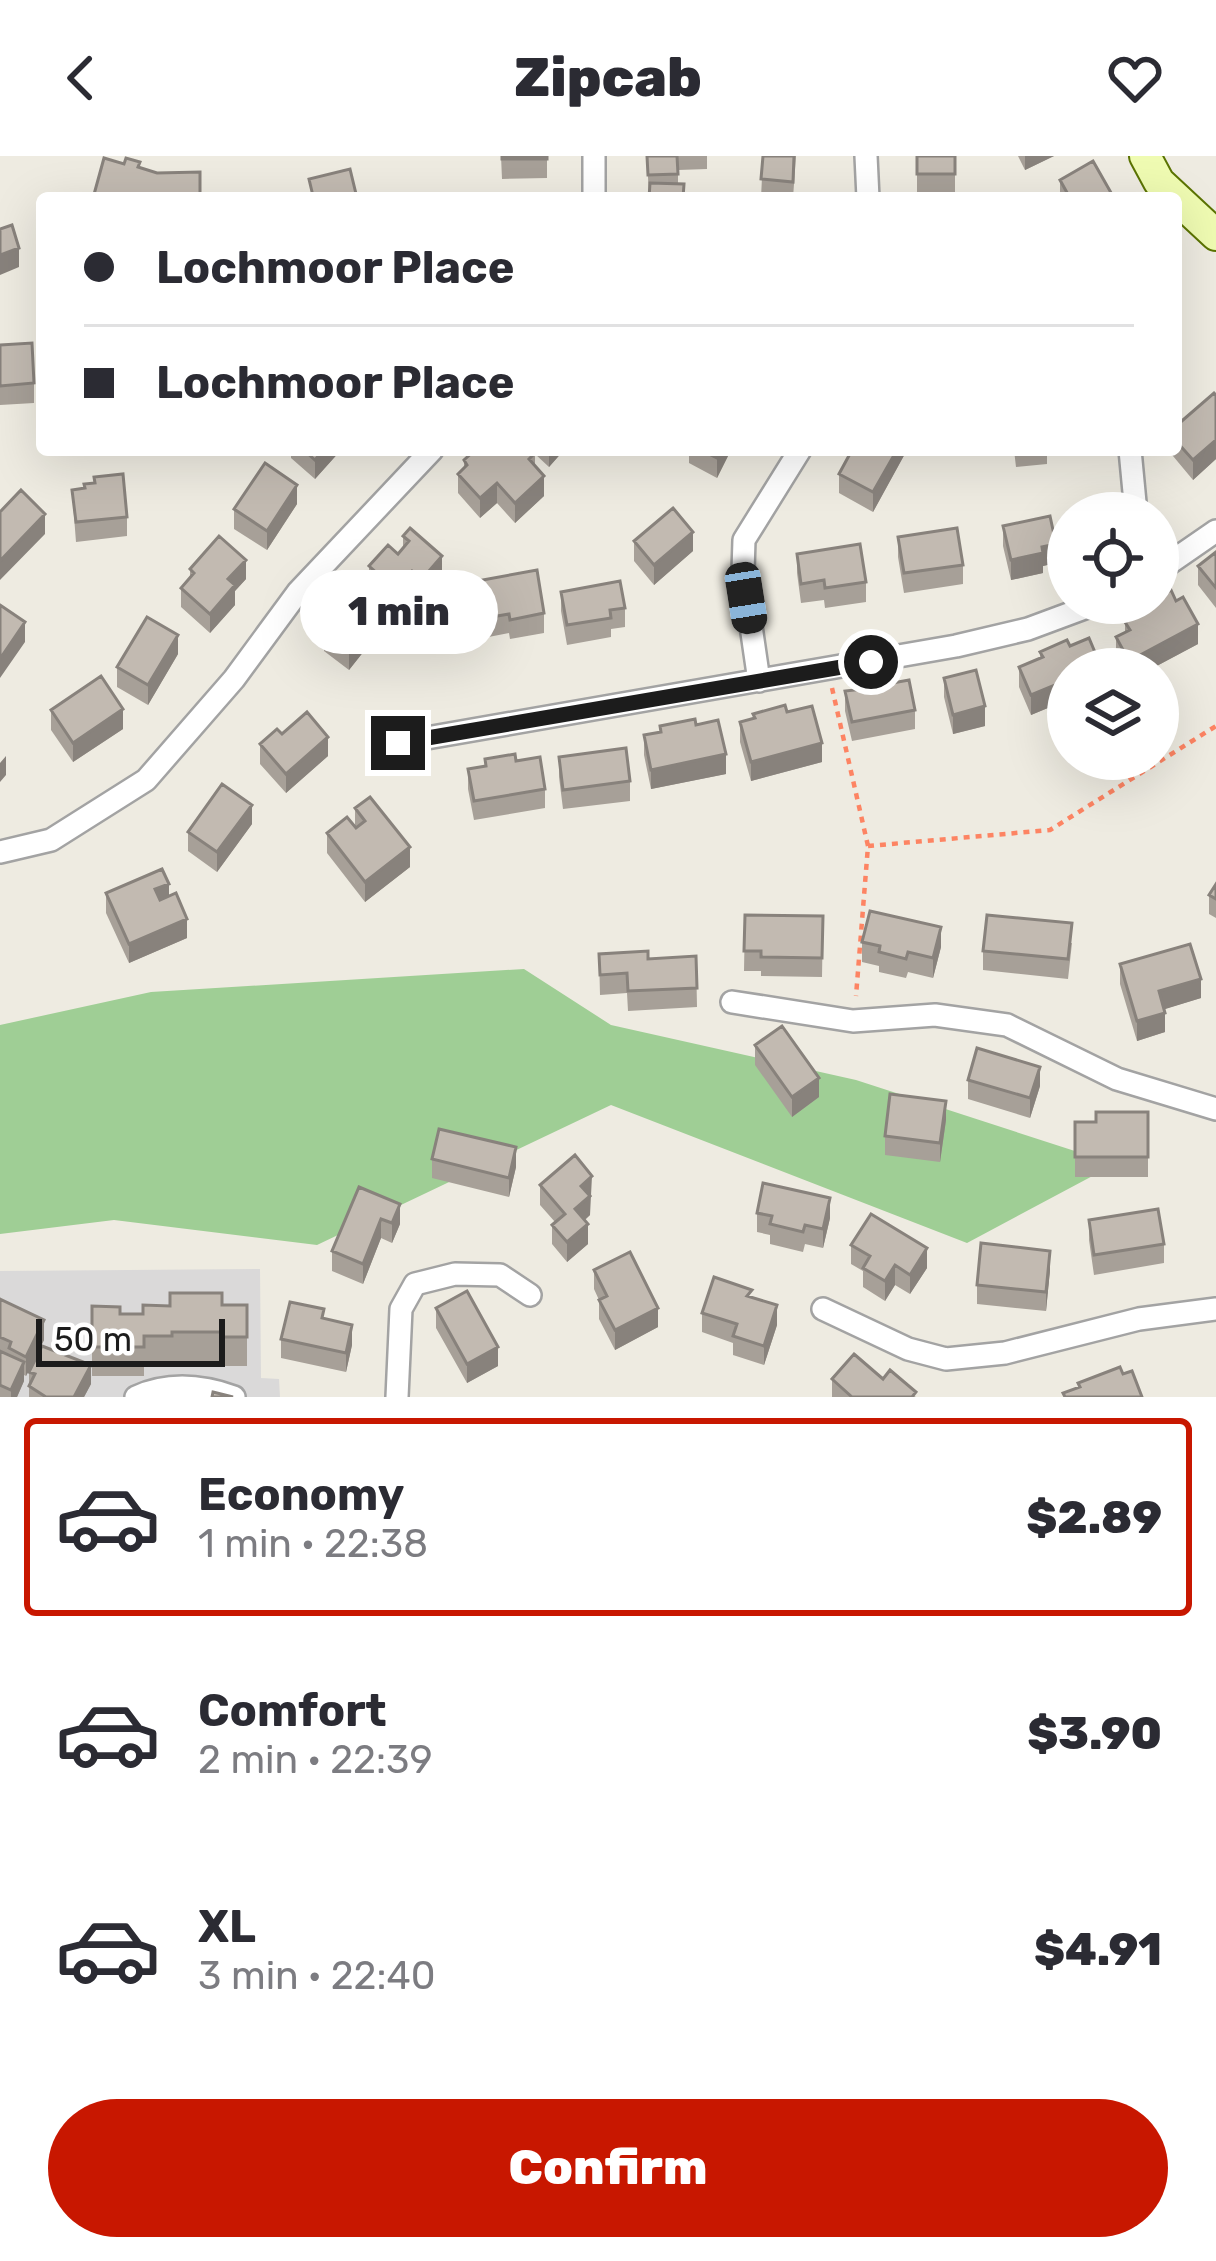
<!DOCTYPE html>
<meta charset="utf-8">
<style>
:root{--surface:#fff;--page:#f2f2f3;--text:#2b2b33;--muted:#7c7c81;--line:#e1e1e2;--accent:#c81700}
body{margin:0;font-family:Rubik,sans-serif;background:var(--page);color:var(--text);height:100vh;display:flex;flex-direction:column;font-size:45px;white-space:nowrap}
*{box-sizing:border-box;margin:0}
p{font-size:39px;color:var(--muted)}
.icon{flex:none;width:66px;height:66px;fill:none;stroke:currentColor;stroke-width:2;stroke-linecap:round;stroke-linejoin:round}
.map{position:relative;height:1241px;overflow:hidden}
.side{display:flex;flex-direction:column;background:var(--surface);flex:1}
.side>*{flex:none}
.banner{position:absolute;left:36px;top:36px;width:1146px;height:264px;border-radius:12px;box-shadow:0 12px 48px #0002;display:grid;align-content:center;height:264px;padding:0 48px;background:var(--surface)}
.buttons{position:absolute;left:1047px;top:336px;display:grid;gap:24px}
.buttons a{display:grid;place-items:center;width:132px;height:132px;border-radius:50%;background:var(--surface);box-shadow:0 12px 48px #0002;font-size:60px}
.scale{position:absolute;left:36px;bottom:30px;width:189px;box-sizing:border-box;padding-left:12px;border:6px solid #1c1c1c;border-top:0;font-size:33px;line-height:42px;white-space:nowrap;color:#1c1c1c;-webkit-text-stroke:9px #fff;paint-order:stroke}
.end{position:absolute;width:54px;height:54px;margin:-27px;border:15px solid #1c1c1c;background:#fff;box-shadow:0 0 0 6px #fff}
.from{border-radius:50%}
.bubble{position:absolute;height:84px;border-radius:42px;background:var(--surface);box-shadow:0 12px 48px #0002;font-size:39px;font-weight:800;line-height:84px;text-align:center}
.car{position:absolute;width:36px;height:72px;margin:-36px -18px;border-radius:15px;box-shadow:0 0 9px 3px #0007;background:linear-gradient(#222 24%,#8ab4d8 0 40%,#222 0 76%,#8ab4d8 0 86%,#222 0)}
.banner b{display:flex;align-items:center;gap:42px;height:114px;font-size:45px}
.banner b+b{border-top:3px solid var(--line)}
.banner i{width:30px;height:30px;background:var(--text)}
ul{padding:21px 0 0;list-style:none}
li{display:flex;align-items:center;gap:36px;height:198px;margin:0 24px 18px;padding:0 24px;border:6px solid transparent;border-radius:12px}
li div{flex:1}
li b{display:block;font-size:45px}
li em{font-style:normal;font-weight:800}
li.selected{border-color:var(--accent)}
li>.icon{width:108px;height:108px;stroke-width:1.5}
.cta{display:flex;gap:24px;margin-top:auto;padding:24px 48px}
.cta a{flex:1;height:138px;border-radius:72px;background:var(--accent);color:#fff;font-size:48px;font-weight:800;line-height:138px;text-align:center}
header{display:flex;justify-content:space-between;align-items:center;height:156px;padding:0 48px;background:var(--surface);font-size:54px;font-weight:800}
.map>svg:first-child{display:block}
</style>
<header><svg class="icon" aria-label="back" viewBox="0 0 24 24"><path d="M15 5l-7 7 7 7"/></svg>Zipcab<svg class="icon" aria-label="heart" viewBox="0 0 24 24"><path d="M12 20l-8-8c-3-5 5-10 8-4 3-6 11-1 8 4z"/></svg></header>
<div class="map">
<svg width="1216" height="1241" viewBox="0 0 1216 1241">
<rect width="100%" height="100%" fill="#eeebe1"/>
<path fill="#dad9d9" d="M260 1113 261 1222 279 1223 280 1241H0V1115Z"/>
<path fill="#9fce95" d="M524 813 611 869 856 924 1115 1008 967 1087 611 949 317 1089 114 1064 0 1078V869L151 836Z"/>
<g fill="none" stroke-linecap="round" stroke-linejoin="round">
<g stroke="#a3a3a3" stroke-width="26">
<path id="street" d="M866 0 868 42
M594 42V0
M1130 294 1136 357
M1158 415 1216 375
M759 525 743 415 744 384 800 294
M398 587 956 490 1028 473 1098 447
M0 696 51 684 146 624 234 523 298 436 432 294
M732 846 853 865 935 859 1007 869 1117 923 1216 953
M823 1153 908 1193 946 1203 1005 1197 1139 1163 1216 1153
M136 1241C169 1226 201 1229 234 1241
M397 1241 401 1153 415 1128 455 1118 500 1119 530 1139"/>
</g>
<g stroke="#5b7402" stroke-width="34">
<path id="secondary" d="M1145 0 1159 26 1216 79"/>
</g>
<path stroke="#fd8463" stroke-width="4.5" stroke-dasharray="6 6" stroke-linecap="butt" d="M832 532 868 690 856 840
M868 690 1050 674 1216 570"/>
<use href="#street" stroke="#fff" stroke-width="21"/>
<use href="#secondary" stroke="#effbb2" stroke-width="30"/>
</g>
<path fill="#a7a098" d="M501 0H547V22L502 23Z
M647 0H707V13L678 14V28L649 42Z
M763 0H796L793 42H761Z
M917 0H955V37H917Z
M1018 0H1054L1025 14Z
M1060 24 1114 42H1060Z
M0 189 34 227V247L0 249Z
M1216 239V303L1193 324 1168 294H1176V270Z
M291 294H341L315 323 291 302Z
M475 294H564L549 311 535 298V311L544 340 515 367 497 347 480 362 458 337V318L464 312V304Z
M689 294H731L717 322 689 307Z
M852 294H907L873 356 839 337V318Z
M1014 294H1047V308L1016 311Z
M72 334 127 361V380L76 386Z
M297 348 267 394 234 373V353Z
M1003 370 1056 407 1043 410V417L1011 424 1003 390Z
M403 380 442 419 422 442 412 434 395 453 369 429V410L398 398 403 392Z
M898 381 963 409V428L904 437 898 401Z
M634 385 693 395 654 429 634 405Z
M1216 396V452L1198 429V410Z
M797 398 866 426V446L825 452 824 444 801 447 797 417Z
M190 413 246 423 235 435V449L210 477 181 451V432L190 422Z
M461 428 544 457V477L510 483 509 477 468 485 461 448Z
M561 436 625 452V471L611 473V481L567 489 561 455Z
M1143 449 1198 488 1151 513H1123L1116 501V481L1125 477V466L1143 457Z
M387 466 349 514 324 495V475Z
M1067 484 1060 561 1055 549 1031 559 1019 531V511L1040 502V496Z
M178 498 148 549 117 531V511Z
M944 522 985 570 953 578 944 541Z
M887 528 915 554V573L852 585 845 555V535Z
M51 554 123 573 73 606 51 574Z
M787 556 822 606 751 625 740 586V566L753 563V558Z
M696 569 726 618 651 633 644 599V579L660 576V570Z
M282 578 328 600 286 637 260 608V588Z
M559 601 630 625V645L563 653 559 621Z
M485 603 516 605 545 633V652L474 664 468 633V613L485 611Z
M355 652 410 711 365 746 327 697V677L355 672Z
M252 668 217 716 188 695V676Z
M1216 728V762L1209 758V739Z
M106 737 169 740 187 782 129 807 106 757Z
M745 759 823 760 822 821 761 820V815H744Z
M862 786 941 791 933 822 908 816 906 822 879 816V810L862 806Z
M1072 787 1068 823 983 814V795Z
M599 798 648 803 696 800 697 851 628 855 627 837 600 839Z
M1120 808 1201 842 1164 853 1165 876 1137 885 1120 828Z
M755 889 819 941 792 961 755 909Z
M968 924 1040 930 1030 962 968 943Z
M1148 956V1021H1075V966H1096Z
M946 964 940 1006 885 999V980Z
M432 1003 516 1011 509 1041 432 1022Z
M540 1029 592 1039 590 1041V1059L585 1064 588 1088 567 1106 552 1088V1069L555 1066 540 1049Z
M359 1031 400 1068 392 1087 381 1082 363 1128 332 1115V1095Z
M757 1057 830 1062 823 1092 805 1088 803 1096 770 1088V1079L757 1076Z
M1089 1064 1164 1088V1107L1094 1119 1089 1084Z
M851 1089 927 1112 910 1138 895 1129 885 1145 863 1131V1115L851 1108Z
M594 1114 658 1171 615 1194 599 1163V1144L594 1133Z
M1050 1114 1046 1155 977 1148V1129Z
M752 1141 777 1169 764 1209 733 1199V1187L702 1176V1157Z
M0 1143 44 1184 26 1220 24 1219V1225L17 1241H0Z
M222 1149H247V1210H221V1205H172V1209H144V1220H92V1150L120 1158H143Z
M436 1152 498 1210 467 1227 436 1172Z
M324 1163 352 1189 346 1216 281 1202V1183Z
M29 1216 91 1228 84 1241H29Z
M832 1223H883L916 1241H832Z"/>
<path fill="#88827c" d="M1025 0H1054L1025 14Z
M19 92V111L0 119V99Z
M1216 284V303L1193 324V304Z
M323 294H341L315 323V304Z
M549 294H564L549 311Z
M721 294H731L717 322V302Z
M897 294H907L873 356V336Z
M544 320V340L515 367V347Z
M497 327V347L480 362V342Z
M297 329V348L267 394V375Z
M45 358V378L0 424V405Z
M693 376V395L654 429V409Z
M1056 388V407L1043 410V417L1011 424V404L1042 391Z
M442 400V419L422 442V423Z
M246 404V423L235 435V449L210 477V458L228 423Z
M412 415V434L395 453V433Z
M387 447V466L349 514V495Z
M25 466V486L0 522V503Z
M1198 468V488L1151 513H1129V505Z
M178 479V498L148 549V529Z
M1055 529V549L1031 559V539Z
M1068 538V558L1060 561V542Z
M985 550V570L953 578V559Z
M123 553V573L73 606V587Z
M328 581V600L286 637V618Z
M822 587V606L751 625V606Z
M726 598V618L651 633V614Z
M6 600V619L0 626V607Z
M252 649V668L217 716V696Z
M410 691V711L365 746V726Z
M169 728V747L155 753V733Z
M187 763V782L129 807V788Z
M941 771V791L933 822V802Z
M1201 823V842L1159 855V835Z
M1165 857V876L1137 885V865Z
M1040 911V930L1030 962V942Z
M819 922V941L792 961V941Z
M946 945V964L940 1006V987Z
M516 991V1011L509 1041V1022Z
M592 1020 590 1059 575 1072V1053L581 1030Z
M830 1042V1062L823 1092V1073Z
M400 1048V1068L392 1087V1067Z
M381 1063V1082L363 1128V1108Z
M588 1068V1088L567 1106V1086Z
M927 1092V1112L910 1138V1119Z
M1050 1095V1114L1046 1155V1136Z
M895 1109V1129L885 1145V1125Z
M777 1149V1169L764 1209V1190Z
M658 1152V1171L615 1194V1174Z
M44 1164V1184L26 1220V1201Z
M352 1169V1189L346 1216V1197Z
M498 1191V1210L467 1227V1208Z
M24 1206V1225L17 1241H11V1234Z
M91 1209V1228L84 1241H74Z"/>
<path fill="#c2bab1" stroke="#88827c" stroke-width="3" d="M502 0H547V3H502Z
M647 0H677L678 18 648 19Z
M763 0H794L793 26 761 23Z
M917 0H955V18H917Z
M104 2 124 8 126 2 140 6 138 11 157 17 200 16V42H93Z
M1093 5 1114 42H1070L1060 24Z
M350 13 357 42H304L313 40 309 23Z
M650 27 684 28 683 42H649Z
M12 69 19 92 0 99V73Z
M32 187 34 227 0 230V189Z
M1214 237 1216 239V284L1193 304 1176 285V270Z
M304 294H323L315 304Z
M475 294H532L535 297 529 303 544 320 515 347 497 327 480 342 458 318 467 309 464 304Z
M701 294H721L717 302Z
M852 294H897L873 336 839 318Z
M265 307 297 329 267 375 234 353Z
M123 318 127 361 76 366 72 334 85 332 84 328 95 327 94 321Z
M21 334 45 358 0 405V356Z
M673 352 693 376 654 409 634 385Z
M1050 360 1056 388 1042 391 1043 397 1011 404 1003 370Z
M410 372 442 400 422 423 412 415 395 433 369 410 388 389 398 398 409 385 403 380Z
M957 372 963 409 904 417 898 381Z
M219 380 246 404 228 423 235 429 210 458 181 432 194 417 190 413Z
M860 388 866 426 825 432 824 424 801 428 797 398Z
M1216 396V432L1198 410Z
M537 414 544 457 510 464 509 458 468 465 461 428Z
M360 424 387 447 349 495 324 475Z
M620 425 625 452 610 454 611 462 567 469 561 436Z
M1171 434 1176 445 1183 441 1198 468 1129 505 1116 481 1130 474 1125 466 1147 455 1143 449 1158 447V441Z
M0 449 25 466 0 503Z
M147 461 178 479 148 529 117 511Z
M1089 482 1102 513H1068V538L1060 542 1055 529 1031 539 1019 511 1043 501 1040 496 1067 484 1070 490Z
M976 514 985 550 953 559 944 522Z
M101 520 123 553 73 587 51 554Z
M886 522 887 528 909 524 915 554 852 566 845 535 855 534 854 528Z
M785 549 787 556 812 550 822 587 751 606 740 566 755 562 753 558Z
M307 556 328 581 286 618 260 588 277 573 282 578Z
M695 563 696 569 718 564 726 598 651 614 644 579 661 576 660 570Z
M626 592 630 625 563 634 559 601Z
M515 598 516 605 540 601 545 633 474 645 468 613 486 610 485 603Z
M222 628 252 649 217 696 188 676Z
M370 641 410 691 365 726 327 677 347 661 356 672 365 665 355 652Z
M162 713 169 728 155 733 160 744 176 737 187 763 129 788 106 737Z
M1216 728V743L1209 739Z
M870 755 941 771 933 802 908 796 906 803 879 796 880 790 862 786Z
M745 759 823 760 822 802 761 801V795H744Z
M987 759 1072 767 1068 803 983 795Z
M1190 788 1201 823 1159 835 1165 857 1137 865 1120 808Z
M648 795V803L696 800 697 832 628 835 627 817 600 819 599 798Z
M782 870 819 922 792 941 755 889Z
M977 892 1040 911 1030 942 968 924Z
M890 938 946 945 940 987 885 980Z
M1096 956H1148V1001H1075V966H1096Z
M439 973 516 991 509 1022 432 1003Z
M575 999 592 1020 581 1030 590 1040 575 1053 588 1068 567 1086 552 1069 565 1058 540 1029Z
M763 1027 830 1042 823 1073 805 1069 803 1076 770 1068 772 1060 757 1057Z
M359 1031 400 1048 392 1067 381 1063 363 1108 332 1095Z
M1158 1053 1164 1088 1094 1099 1089 1064Z
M871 1058 927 1092 910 1119 895 1109 885 1125 863 1112 870 1100 851 1089Z
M981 1087 1050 1095 1046 1136 977 1129Z
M630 1096 658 1152 615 1174 599 1144 607 1140 594 1114Z
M714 1121 752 1134 747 1140 777 1149 764 1190 733 1180 737 1168 702 1157Z
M467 1135 498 1191 467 1208 436 1152Z
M170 1137H222V1149H247V1181H221V1176H172V1180H144V1191H92V1150L120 1151V1158H143V1149L170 1150Z
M0 1143 44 1164 26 1201 9 1192 11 1186 0 1181Z
M290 1146 324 1153 322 1162 352 1169 346 1197 281 1183Z
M42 1190 91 1209 74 1241H46L29 1230 35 1218 29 1216Z
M0 1195 24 1206 11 1234 0 1229Z
M854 1198 883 1223 890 1214 916 1236 912 1241H852L832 1223Z
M1120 1211 1123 1218 1132 1215 1142 1241H1065L1063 1237 1080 1231 1078 1227Z
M213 1236 233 1241H212Z"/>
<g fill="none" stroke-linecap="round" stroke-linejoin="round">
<path stroke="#1c1c1c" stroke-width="15" d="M398 587 871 506"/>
</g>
</svg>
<div class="buttons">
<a><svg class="icon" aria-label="locate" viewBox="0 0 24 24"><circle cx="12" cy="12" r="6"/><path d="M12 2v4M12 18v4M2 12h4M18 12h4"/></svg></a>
<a><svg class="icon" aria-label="layers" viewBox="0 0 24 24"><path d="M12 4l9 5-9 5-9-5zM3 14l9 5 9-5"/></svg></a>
</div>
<div class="scale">50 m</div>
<i class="end from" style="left:871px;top:506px"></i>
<i class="end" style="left:398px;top:587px"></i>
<div class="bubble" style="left:300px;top:414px;width:198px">1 min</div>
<i class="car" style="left:746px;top:442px;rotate:171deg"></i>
<div class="banner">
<b><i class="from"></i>Lochmoor Place</b>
<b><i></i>Lochmoor Place</b>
</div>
</div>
<section class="side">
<ul>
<li class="selected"><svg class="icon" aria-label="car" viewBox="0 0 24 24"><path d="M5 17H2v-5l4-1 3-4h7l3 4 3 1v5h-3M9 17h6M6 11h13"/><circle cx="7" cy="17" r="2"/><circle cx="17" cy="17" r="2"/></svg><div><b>Economy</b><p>1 min · 22:38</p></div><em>$2.89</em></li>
<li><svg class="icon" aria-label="car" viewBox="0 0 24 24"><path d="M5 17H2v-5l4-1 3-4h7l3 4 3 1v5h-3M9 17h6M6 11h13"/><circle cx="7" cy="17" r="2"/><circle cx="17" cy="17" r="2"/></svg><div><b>Comfort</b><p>2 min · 22:39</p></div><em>$3.90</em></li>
<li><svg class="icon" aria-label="car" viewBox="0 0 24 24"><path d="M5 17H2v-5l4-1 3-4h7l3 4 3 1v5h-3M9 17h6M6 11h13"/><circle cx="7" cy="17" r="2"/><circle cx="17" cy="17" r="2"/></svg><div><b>XL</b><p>3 min · 22:40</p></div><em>$4.91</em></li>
</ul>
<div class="cta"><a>Confirm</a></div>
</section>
